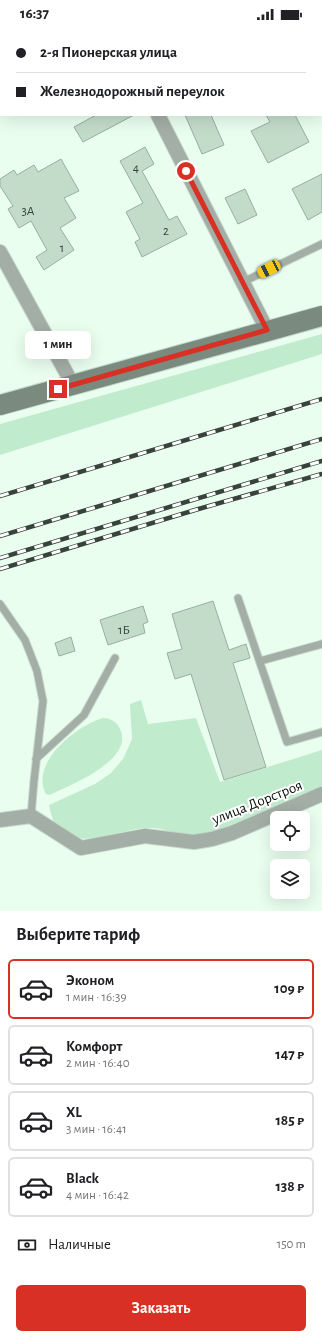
<!DOCTYPE html>
<html lang="ru">
<meta charset="utf-8">
<style>
:root{--surface:#fff;--page:#f6f6f6;--text:#202124;--muted:#757577;--line:#e0e0e0;--accent:#d93025}
body{margin:0;font-family:"Alegreya Sans",sans-serif;background:var(--page);color:var(--text);height:100vh;display:flex;flex-direction:column;font-size:15px;white-space:nowrap}
*{box-sizing:border-box;margin:0}
p{font-size:13px;color:var(--muted)}
.icon{flex:none;width:22px;height:22px;fill:none;stroke:currentColor;stroke-width:2;stroke-linecap:round;stroke-linejoin:round}
.map{position:relative;height:883px;overflow:hidden}
.details{display:flex;flex-direction:column;background:var(--surface);flex:1}
.details>*{flex:none}
.guide{position:absolute;left:0px;top:0px;width:322px;height:88px;box-shadow:0 4px 16px #0002;display:grid;align-content:center;height:88px;padding:0 16px;background:var(--surface)}
.buttons{position:absolute;left:270px;top:783px;display:grid;gap:8px}
.buttons a{display:grid;place-items:center;width:40px;height:40px;border-radius:6px;background:var(--surface);box-shadow:0 4px 16px #0002;font-size:20px}
.end{position:absolute;width:18px;height:18px;margin:-9px;border:5px solid #d93025;background:#fff;box-shadow:0 0 0 2px #fff}
.from{border-radius:50%}
.bubble{position:absolute;height:28px;border-radius:6px;background:var(--surface);box-shadow:0 4px 16px #0002;font-size:13px;font-weight:700;line-height:28px;text-align:center}
.car{position:absolute;width:12px;height:24px;margin:-12px -6px;border-radius:5px;box-shadow:0 0 3px 1px #0007;background:linear-gradient(#f5c518 24%,#345 0 40%,#f5c518 0 76%,#345 0 86%,#f5c518 0)}
.guide b{display:flex;align-items:center;gap:14px;height:38px;font-size:15px}
.guide b+b{border-top:1px solid var(--line)}
.guide i{width:10px;height:10px;background:var(--text)}
ul{padding:0;list-style:none}
li{display:flex;align-items:center;gap:12px;height:60px;margin:0 8px 6px;padding:0 8px;border:2px solid var(--line);border-radius:6px}
li div{flex:1}
li b{display:block;font-size:15px}
li em{font-style:normal;font-weight:700}
li.on{border-color:var(--accent)}
li>.icon{width:36px;height:36px;stroke-width:1.5}
h2{padding:0 16px;font-size:18px;line-height:48px}
.pay{display:flex;align-items:center;gap:10px;height:44px;padding:0 16px;font-size:15px}
.pay p{margin-inline-start:auto}
.cta{display:flex;gap:8px;margin-top:auto;padding:8px 16px}
.cta a{flex:1;height:46px;border-radius:6px;background:var(--accent);color:#fff;font-size:16px;font-weight:700;line-height:46px;text-align:center}
.status{display:flex;justify-content:space-between;align-items:center;height:28px;padding:0 20px;background:var(--surface);direction:ltr}
.status svg{height:11px;fill:currentColor}
.map>svg:first-child{display:block}
</style>
<div class="status"><b>16:37</b><svg viewBox="0 0 49 12"><path d="M0 12V9h3v3zM5 12V6h3v6zM10 12V3h3v9zM15 12V0h3v12zM26 1h20v11H26zM47 4h2v5h-2z"/></svg></div>
<div class="map">
<svg width="322" height="883" viewBox="0 0 322 883">
<rect width="100%" height="100%" fill="#eafef0"/>
<path fill="#c0eccd" d="M322 306V326L0 427V396Z
M141 672 148 696 196 690 220 754 322 722V759L208 807C201 808 193 810 187 809 176 807 166 801 154 800 120 797 59 838 49 777L95 756 111 745 123 731 132 711 130 676Z
M103 690C111 690 117 694 120 701 135 732 69 758 49 767L46 766C29 735 77 697 103 690Z"/>
<path fill="#c3dcca" stroke="#96af9e" d="M96 87H134L83 114 74 99Z
M185 87H211L224 117 202 126Z
M266 87H295L309 114 268 135 251 103 270 94Z
M145 119 154 136 142 143 169 192 177 188 187 206 142 229 135 214 140 211 126 184 143 175 120 133Z
M61 131 79 163 64 170 76 190 60 200 74 222 44 242 36 229 47 222 31 193 19 200 8 181 13 178 0 158V151L14 142 17 147 34 137 38 144Z
M322 146V184L308 192 292 161Z
M245 161 257 187 238 196 225 170Z
M213 573 229 622 246 616 250 630 233 635 266 739 224 752 191 646 175 651 167 625 182 621 172 586Z
M143 578 148 594 143 596 145 605 108 617 100 592Z
M71 609 75 623 59 628 55 615Z"/>
<g fill="none" stroke-linecap="round" stroke-linejoin="round">
<g stroke="#c6d8cb" stroke-width="9">
<path id="lane" d="M243 254 322 216
M238 570 287 714 322 704
M0 576 25 612 37 643 43 673 34 753 31 788
M260 633 322 616
M36 731 84 687 115 630"/>
</g>
<g stroke="#c6d8cb" stroke-width="16">
<path id="street" d="M114 0V1
M158 87 267 302
M0 224 73 357
M0 792 31 788 81 820 145 808 194 814 212 811 232 805 322 766"/>
</g>
<g stroke="#c6d8cb" stroke-width="22">
<path id="secondary" d="M0 377 322 288"/>
</g>
<use href="#lane" stroke="#a3aea6" stroke-width="7"/>
<use href="#street" stroke="#a3aea6" stroke-width="14"/>
<use href="#secondary" stroke="#7a8a7f" stroke-width="20"/>
<g stroke="#38433b" stroke-width="4.5">
<path id="rail" d="M0 468 322 371
M0 508 322 411
M0 530 322 433
M0 541 195 482 322 446"/>
</g>
<use href="#rail" stroke="#fff" stroke-width="3" stroke-dasharray="9" stroke-linecap="butt"/>
</g>
<g fill="none" stroke-linecap="round" stroke-linejoin="round">
<path stroke="#d93025" stroke-width="5" d="M58 361 267 302 186 143"/>
</g>
<g text-anchor="middle" stroke-width="4" stroke-linejoin="round" paint-order="stroke">
<g font-size="13" fill="#36433a">
<text x="136" y="144">4</text>
<text x="28" y="187">3А</text>
<text x="166" y="207">2</text>
<text x="62" y="224">1</text>
<text x="124" y="606">1Б</text>
</g>
<g font-size="15" fill="#07100a" stroke="#fff">
<text transform="translate(257 774) rotate(-22)" y="5">улица Дорстроя</text>
</g>
</g>
</svg>
<div class="buttons">
<a><svg class="icon" aria-label="locate" viewBox="0 0 24 24"><circle cx="12" cy="12" r="6"/><path d="M12 2v4M12 18v4M2 12h4M18 12h4"/></svg></a>
<a><svg class="icon" aria-label="layers" viewBox="0 0 24 24"><path d="M12 4l9 5-9 5-9-5zM3 14l9 5 9-5"/></svg></a>
</div>
<i class="end from" style="left:186px;top:143px"></i>
<i class="end" style="left:58px;top:361px"></i>
<div class="bubble" style="left:25px;top:303px;width:66px">1 мин</div>
<i class="car" style="left:269px;top:241px;rotate:244deg"></i>
<div class="guide">
<b><i class="from"></i>2-я Пионерская улица</b>
<b><i></i>Железнодорожный переулок</b>
</div>
</div>
<section class="details">
<h2>Выберите тариф</h2>
<ul>
<li class="on"><svg class="icon" aria-label="car" viewBox="0 0 24 24"><path d="M5 17H2v-5l4-1 3-4h7l3 4 3 1v5h-3M9 17h6M6 11h13"/><circle cx="7" cy="17" r="2"/><circle cx="17" cy="17" r="2"/></svg><div><b>Эконом</b><p>1 мин · 16:39</p></div><em>109 ₽</em></li>
<li><svg class="icon" aria-label="car" viewBox="0 0 24 24"><path d="M5 17H2v-5l4-1 3-4h7l3 4 3 1v5h-3M9 17h6M6 11h13"/><circle cx="7" cy="17" r="2"/><circle cx="17" cy="17" r="2"/></svg><div><b>Комфорт</b><p>2 мин · 16:40</p></div><em>147 ₽</em></li>
<li><svg class="icon" aria-label="car" viewBox="0 0 24 24"><path d="M5 17H2v-5l4-1 3-4h7l3 4 3 1v5h-3M9 17h6M6 11h13"/><circle cx="7" cy="17" r="2"/><circle cx="17" cy="17" r="2"/></svg><div><b>XL</b><p>3 мин · 16:41</p></div><em>185 ₽</em></li>
<li><svg class="icon" aria-label="car" viewBox="0 0 24 24"><path d="M5 17H2v-5l4-1 3-4h7l3 4 3 1v5h-3M9 17h6M6 11h13"/><circle cx="7" cy="17" r="2"/><circle cx="17" cy="17" r="2"/></svg><div><b>Black</b><p>4 мин · 16:42</p></div><em>138 ₽</em></li>
</ul>
<div class="pay"><svg class="icon" aria-label="cash" viewBox="0 0 24 24"><path d="M3 7h18v10H3z"/><circle cx="12" cy="12" r="2"/></svg>Наличные<p>150 m</p></div>
<div class="cta"><a>Заказать</a></div>
</section>
